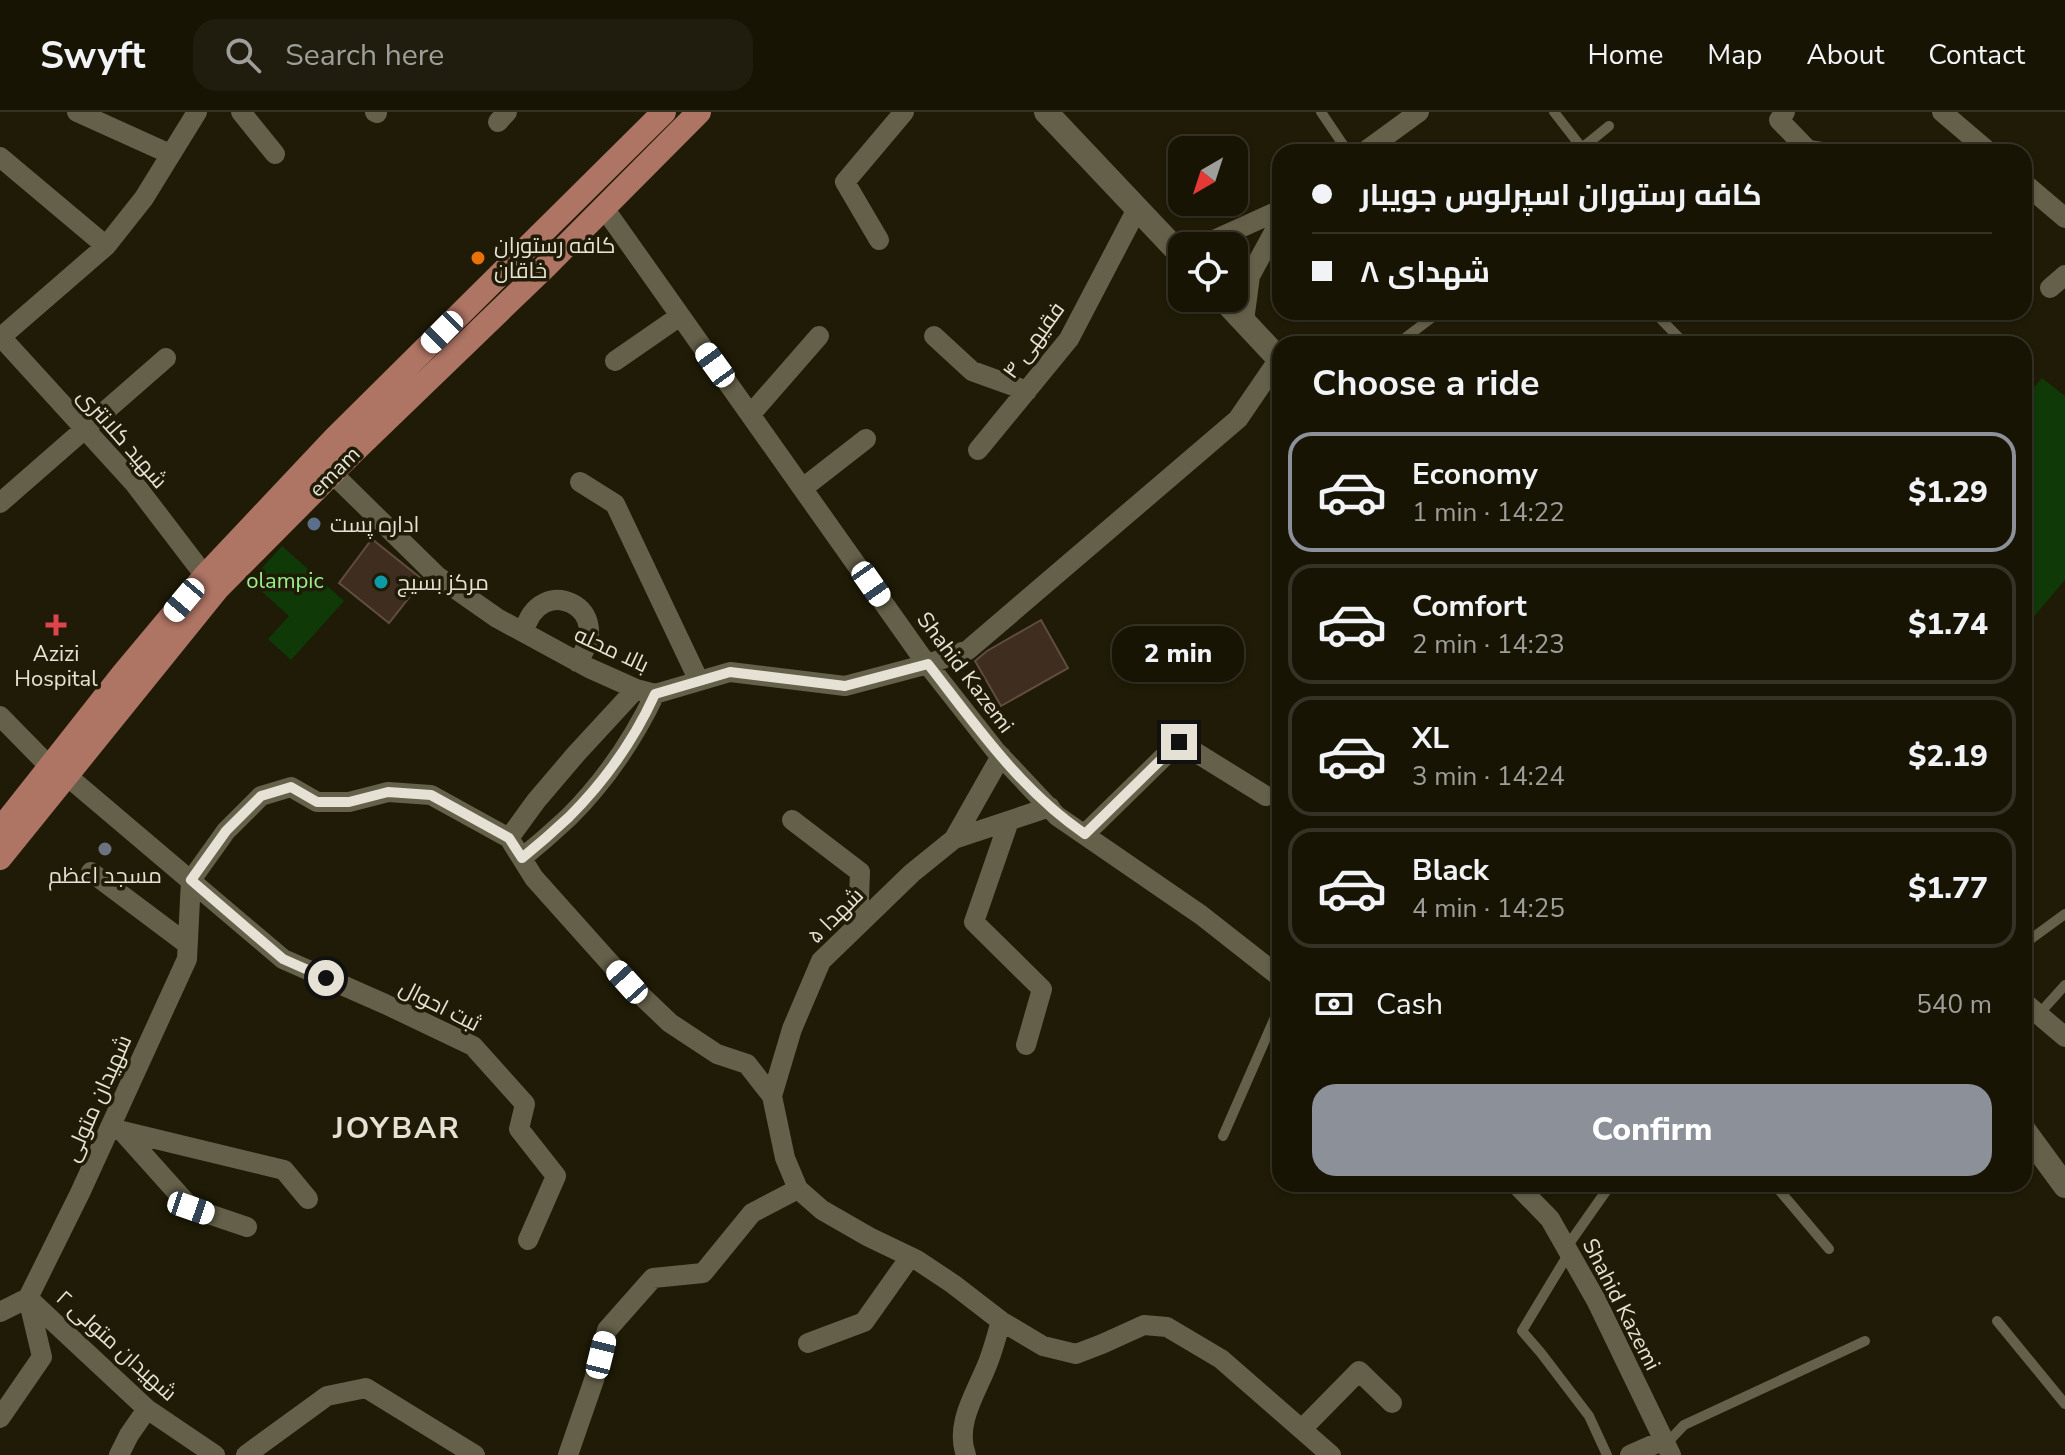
<!DOCTYPE html>
<meta charset="utf-8">
<style>
:root{--surface:#171404;--page:#201d0e;--text:#f1f3f6;--muted:#9e9e9a;--line:#363326;--accent:#8c9099}
body{margin:0;font-family:"Nunito Sans",Cairo,sans-serif;background:var(--page);color:var(--text);height:100vh;display:flex;flex-direction:column;font-size:30px;white-space:nowrap}
*{box-sizing:border-box;margin:0}
p{font-size:26px;color:var(--muted)}
.icon{flex:none;width:44px;height:44px;fill:none;stroke:currentColor;stroke-width:2;stroke-linecap:round;stroke-linejoin:round}
.map{position:relative;flex:1;overflow:hidden}
.details{position:absolute;left:1272px;top:224px;width:760px;height:856px;display:flex;flex-direction:column;background:var(--surface);border-radius:24px;box-shadow:0 2px 6px #0004,0 0 0 2px var(--line)}
.details>*{flex:none}
.guide{position:absolute;left:1272px;top:32px;width:760px;height:176px;border-radius:24px;box-shadow:0 2px 6px #0004,0 0 0 2px var(--line);display:grid;align-content:center;height:176px;padding:0 40px;background:var(--surface)}
.needle{width:52px;rotate:219deg}
.controls{position:absolute;left:1168px;top:24px;display:grid;gap:16px}
.controls a{display:grid;place-items:center;width:80px;height:80px;border-radius:16px;background:var(--surface);box-shadow:0 2px 6px #0004,0 0 0 2px var(--line);font-size:40px}
.end{position:absolute;width:36px;height:36px;margin:-18px;border:10px solid #e5e2d5;background:#111;box-shadow:0 0 0 4px #111}
.from{border-radius:50%}
.bubble{position:absolute;height:56px;border-radius:24px;background:var(--surface);box-shadow:0 2px 6px #0004,0 0 0 2px var(--line);font-size:26px;font-weight:800;line-height:56px;text-align:center}
.car{position:absolute;width:24px;height:48px;margin:-24px -12px;border-radius:10px;box-shadow:0 0 6px 2px #0007;background:linear-gradient(#fff 24%,#345 0 40%,#fff 0 76%,#345 0 86%,#fff 0)}
.guide b{display:flex;align-items:center;gap:28px;height:76px;font-size:30px}
.guide b+b{border-top:2px solid var(--line)}
.guide i{width:20px;height:20px;background:var(--text)}
ul{padding:0;list-style:none}
li{display:flex;align-items:center;gap:24px;height:120px;margin:0 16px 12px;padding:0 24px;border:4px solid var(--line);border-radius:24px}
li div{flex:1}
li b{display:block;font-size:30px}
li em{font-style:normal;font-weight:800}
li.selected{border-color:var(--accent)}
li>.icon{width:72px;height:72px;stroke-width:1.5}
h2{padding:0 40px;font-size:36px;line-height:96px}
.pay{display:flex;align-items:center;gap:20px;height:88px;padding:0 40px;font-size:30px}
.pay p{margin-inline-start:auto}
.primary-button{display:flex;gap:16px;margin-top:auto;padding:16px 40px}
.primary-button a{flex:1;height:92px;border-radius:24px;background:var(--accent);color:#fff;font-size:32px;font-weight:800;line-height:92px;text-align:center}
header{display:flex;align-items:center;gap:48px;box-sizing:border-box;height:112px;padding:0 40px;background:var(--surface);border-bottom:2px solid var(--line)}
header strong{font-size:38px}
nav{display:flex;gap:44px;margin-inline-start:auto;font-size:28px}
.search{width:560px;height:72px;background:var(--page);display:flex;align-items:center;gap:20px;box-sizing:border-box;padding:0 28px;border-radius:24px;color:var(--muted);font-size:30px}
.map>svg:first-child{display:block}
</style>
<header>
<strong>Swyft</strong>
<div class="search"><svg class="icon" aria-label="search" viewBox="0 0 24 24"><circle cx="10" cy="10" r="6"/><path d="M15 15l6 6"/></svg>Search here</div>
<nav><a>Home</a><a>Map</a><a>About</a><a>Contact</a></nav>
</header>
<div class="map">
<svg width="2065" height="1343" viewBox="0 0 2065 1343">
<rect width="100%" height="100%" fill="#1f1b06"/>
<path fill="#0f3a08" d="M2042 266 2065 284V468L2024 516V287Z
M282 434 344 489 291 548 268 527 289 504 250 469Z"/>
<path fill="#3f2e1f" stroke="#604d3e" stroke-width="2" d="M372 427 423 468 389 511 339 471Z
M1041 508 1068 556 1001 594 975 549 987 539Z"/>
<g fill="none" stroke-linecap="round" stroke-linejoin="round">
<path stroke="#65604a" stroke-width="10" d="M1321 0 1348 40
M1554 0 1582 36 1580 40
M1582 36 1609 14
M1654 200 1685 232
M1397 232 1438 201
M2024 832 2065 802
M2039 902 2065 873
M1223 1024 1280 894
M1774 1072 1829 1137
M1910 1072 1911 1073
M1566 1136 1611 1072
M1569 1141 1522 1219 1541 1241 1589 1304 1607 1343
M1997 1209 2065 1292
M1666 1332 1684 1313 1865 1229"/>
<path stroke="#65604a" stroke-width="20" d="M77 0 170 42
M241 0 275 42
M375 0 377 1
M1785 0 1779 8 1808 38 1822 40
M1942 0 1989 40
M498 10 507 0
M1364 40 1419 0
M0 45 106 134
M2024 71 2065 106
M604 96 921 544 995 638 1057 704 1201 803 1280 865
M879 128 845 70 904 0
M1194 134 1216 127 1280 98
M2050 176 2065 163
M1244 209 1250 164 1280 109
M0 224 134 371 205 464
M934 224 972 259 1027 279
M1 225 106 134 144 86 197 0
M615 249 680 204
M751 302 819 224
M978 338 1069 227 1137 97
M332 361 437 464 497 506 589 556 636 577 655 582 730 560 845 574 928 552 968 538 1238 307 1279 247
M580 370 615 392 699 569
M803 376 866 327
M0 391 166 246
M524 520C539 458 619 496 577 550
M0 604 50 655
M66 663 283 847 385 892 473 934 525 992 519 1017 556 1064 528 1128
M792 708 860 760 858 813
M1009 709 974 810 1042 877 1026 933
M1085 722 1179 630 1266 684
M509 726 536 689 576 642 636 577
M954 727 1050 695
M522 746C538 733 554 719 569 705 605 669 633 628 655 582
M91 760 187 832
M191 768 226 719 261 684 291 675 317 690H349L388 680 431 683 509 726 534 766 627 870 670 911 717 942 747 952 772 984 785 1046 798 1077 822 1098 869 1125 917 1148 953 1172 1001 1209 1043 1234 1076 1242 1102 1232 1144 1213 1167 1215 1221 1247 1331 1343
M2024 890 2065 925
M772 984 792 917 821 849 912 761 954 727 1001 644
M110 1016 284 1058 308 1087
M122 1019 191 1096 247 1115
M1516 1072 1550 1107 1596 1188 1671 1343
M28 1186 147 1297 215 1343
M0 1200 28 1186 80 1081 187 847 191 768
M808 1231 864 1210 910 1145
M0 1306 42 1245 28 1186
M1302 1317 1359 1259 1392 1291
M119 1343 129 1323 147 1297
M246 1343 327 1284 366 1276 475 1343
M568 1343 594 1268 607 1218 653 1166 703 1161 752 1101 798 1077
M966 1343C955 1314 974 1284 985 1258 992 1243 996 1226 1001 1209
M1630 1343 1664 1328"/>
<path stroke="#65604a" stroke-width="24" d="M1046 0 1182 144
M1222 186 1280 248
M2024 1018 2065 1074"/>
<path stroke="#ae7464" stroke-width="24" d="M0 718 123 562 205 464 335 326 664 0
M0 746 218 476 349 344 546 154 699 0"/>
</g>
<g fill="none" stroke-linecap="round" stroke-linejoin="round">
<path stroke="#e5e2d5" stroke-width="10" d="M326 866 283 847 191 768 226 719 261 684 291 675 317 690H349L388 680 431 683 509 726 522 746C538 733 554 719 569 705 605 669 634 628 655 582L730 560 845 574 928 552C975 612 1021 679 1085 722L1179 630"/>
</g>
<circle fill="#e8710a" stroke="#1f1b06" stroke-width="3" cx="478" cy="146" r="8"/>
<circle fill="#5c6f8a" stroke="#1f1b06" stroke-width="3" cx="314" cy="412" r="8"/>
<circle fill="#0f9aa8" stroke="#1f1b06" stroke-width="3" cx="381" cy="470" r="8"/>
<path fill="#e0444e" stroke="#1f1b06" stroke-width="3" d="M52 501h8v8h8v8h-8v8h-8v-8h-8v-8h8z"/>
<circle fill="#6b7280" stroke="#1f1b06" stroke-width="3" cx="105" cy="737" r="8"/>
<g text-anchor="middle" stroke-width="7" stroke-linejoin="round" paint-order="stroke">
<g font-size="22" fill="#e5e2d5" stroke="#1f1b06" text-anchor="start">
<text x="494" y="141">کافه رستوران<tspan x="494" dy="25">خاقان</tspan></text>
<text x="330" y="420">اداره پست</text>
<text x="397" y="478">مرکز بسیج</text>
<text x="56" y="549" text-anchor="middle">Azizi<tspan x="56" dy="25">Hospital</tspan></text>
<text x="105" y="771" text-anchor="middle">مسجد اعظم</text>
</g>
<g font-size="22" fill="#e5e2d5" stroke="#1f1b06">
<text transform="translate(1033 228) rotate(-54)" y="8">فقیهی ۴</text>
<text transform="translate(123 326) rotate(49)" y="8">شهید کلانتری</text>
<text transform="translate(334 359) rotate(-45)" y="8">emam</text>
<text transform="translate(612 537) rotate(25)" y="8">بالا محله</text>
<text transform="translate(966 560) rotate(53)" y="8">Shahid Kazemi</text>
<text transform="translate(835 803) rotate(-45)" y="8">شهدا ۵</text>
<text transform="translate(440 893) rotate(27)" y="8">ثبت احوال</text>
<text transform="translate(97 986) rotate(-66)" y="8">شهیدان متولی</text>
<text transform="translate(1622 1192) rotate(63)" y="8">Shahid Kazemi</text>
<text transform="translate(117 1233) rotate(42)" y="8">شهیدان متولی ۲</text>
</g>
<g font-size="22" fill="#9aee8d" stroke="#1f1b06">
<text x="285" y="476">olampic</text>
</g>
<g font-size="30" font-weight="bold" letter-spacing="2" fill="#e5e2d5" stroke="#1f1b06">
<text x="397" y="1026">JOYBAR</text>
</g>
</g>
</svg>
<div class="controls">
<a><svg class="needle" viewBox="-14 -14 28 28"><path d="M0-13l5 13h-10z" fill="#e53935"/><path d="M0 13l5-13h-10z" fill="#9e9e9a"/></svg></a>
<a><svg class="icon" aria-label="locate" viewBox="0 0 24 24"><circle cx="12" cy="12" r="6"/><path d="M12 2v4M12 18v4M2 12h4M18 12h4"/></svg></a>
</div>
<i class="end from" style="left:326px;top:866px"></i>
<i class="end" style="left:1179px;top:630px"></i>
<div class="bubble" style="left:1112px;top:514px;width:132px">2 min</div>
<i class="car" style="left:442px;top:220px;rotate:225deg"></i>
<i class="car" style="left:715px;top:253px;rotate:324deg"></i>
<i class="car" style="left:871px;top:472px;rotate:145deg"></i>
<i class="car" style="left:184px;top:488px;rotate:220deg"></i>
<i class="car" style="left:627px;top:870px;rotate:318deg"></i>
<i class="car" style="left:191px;top:1096px;rotate:109deg"></i>
<i class="car" style="left:601px;top:1243px;rotate:14deg"></i>
<div class="guide">
<b><i class="from"></i>کافه رستوران اسپرلوس جویبار</b>
<b><i></i>شهدای ۸</b>
</div>
<section class="details">
<h2>Choose a ride</h2>
<ul>
<li class="selected"><svg class="icon" aria-label="car" viewBox="0 0 24 24"><path d="M5 17H2v-5l4-1 3-4h7l3 4 3 1v5h-3M9 17h6M6 11h13"/><circle cx="7" cy="17" r="2"/><circle cx="17" cy="17" r="2"/></svg><div><b>Economy</b><p>1 min · 14:22</p></div><em>$1.29</em></li>
<li><svg class="icon" aria-label="car" viewBox="0 0 24 24"><path d="M5 17H2v-5l4-1 3-4h7l3 4 3 1v5h-3M9 17h6M6 11h13"/><circle cx="7" cy="17" r="2"/><circle cx="17" cy="17" r="2"/></svg><div><b>Comfort</b><p>2 min · 14:23</p></div><em>$1.74</em></li>
<li><svg class="icon" aria-label="car" viewBox="0 0 24 24"><path d="M5 17H2v-5l4-1 3-4h7l3 4 3 1v5h-3M9 17h6M6 11h13"/><circle cx="7" cy="17" r="2"/><circle cx="17" cy="17" r="2"/></svg><div><b>XL</b><p>3 min · 14:24</p></div><em>$2.19</em></li>
<li><svg class="icon" aria-label="car" viewBox="0 0 24 24"><path d="M5 17H2v-5l4-1 3-4h7l3 4 3 1v5h-3M9 17h6M6 11h13"/><circle cx="7" cy="17" r="2"/><circle cx="17" cy="17" r="2"/></svg><div><b>Black</b><p>4 min · 14:25</p></div><em>$1.77</em></li>
</ul>
<div class="pay"><svg class="icon" aria-label="cash" viewBox="0 0 24 24"><path d="M3 7h18v10H3z"/><circle cx="12" cy="12" r="2"/></svg>Cash<p>540 m</p></div>
<div class="primary-button"><a>Confirm</a></div>
</section>
</div>
